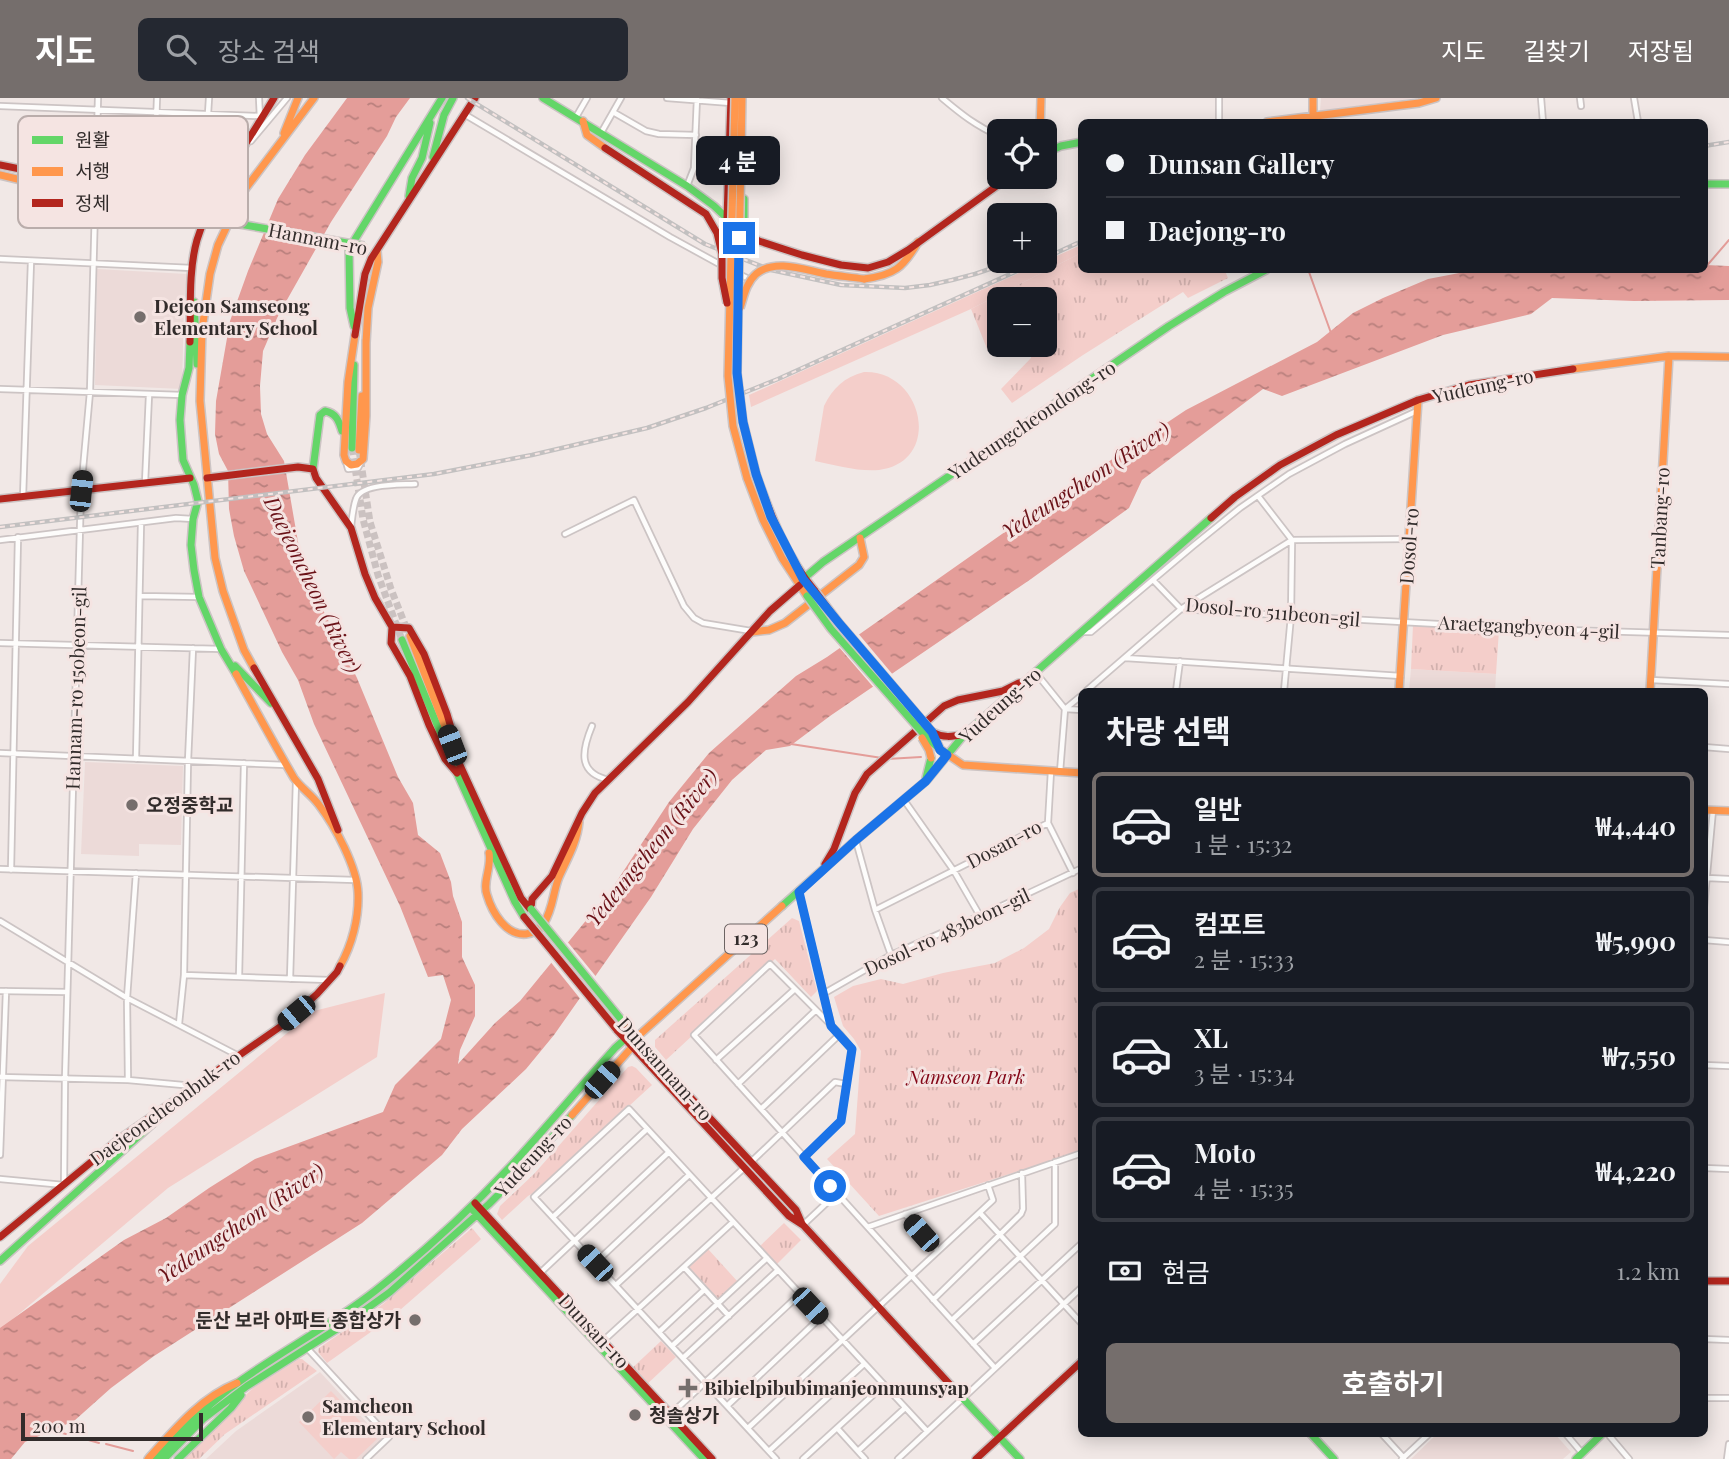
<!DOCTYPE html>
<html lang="ko">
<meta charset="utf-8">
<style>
:root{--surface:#171b24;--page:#242831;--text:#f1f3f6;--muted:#9ea1a6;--line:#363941;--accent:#756e6c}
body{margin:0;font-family:"Playfair Display","Noto Sans KR",serif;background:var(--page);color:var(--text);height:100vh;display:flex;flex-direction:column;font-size:26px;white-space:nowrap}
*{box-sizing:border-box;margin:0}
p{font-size:23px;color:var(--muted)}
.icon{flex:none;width:38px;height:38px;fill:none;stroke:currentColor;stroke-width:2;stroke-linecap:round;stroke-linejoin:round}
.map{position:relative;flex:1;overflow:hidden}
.drawer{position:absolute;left:1078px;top:590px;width:630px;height:749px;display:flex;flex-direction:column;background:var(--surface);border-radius:10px;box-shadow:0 4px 18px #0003}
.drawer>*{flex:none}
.banner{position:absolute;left:1078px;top:21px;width:630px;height:154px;border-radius:10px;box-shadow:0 4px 18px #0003;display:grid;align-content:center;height:154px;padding:0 28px;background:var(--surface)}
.tools{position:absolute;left:987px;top:21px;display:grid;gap:14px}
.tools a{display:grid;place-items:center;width:70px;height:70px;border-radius:10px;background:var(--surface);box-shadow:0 4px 18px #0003;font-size:35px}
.scale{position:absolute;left:21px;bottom:18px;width:182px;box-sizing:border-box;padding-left:7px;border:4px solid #322c2b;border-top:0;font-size:19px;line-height:24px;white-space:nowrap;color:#322c2b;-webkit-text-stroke:5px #f5e4e2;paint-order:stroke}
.end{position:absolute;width:32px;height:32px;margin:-16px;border:9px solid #1a73e8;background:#fff;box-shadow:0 0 0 4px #fff}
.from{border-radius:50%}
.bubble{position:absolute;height:49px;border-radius:10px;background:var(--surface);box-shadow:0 4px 18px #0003;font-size:23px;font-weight:700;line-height:49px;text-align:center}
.car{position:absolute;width:21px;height:42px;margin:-21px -10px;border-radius:9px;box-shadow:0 0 5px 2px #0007;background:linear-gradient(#222 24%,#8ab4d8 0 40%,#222 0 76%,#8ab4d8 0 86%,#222 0)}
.banner b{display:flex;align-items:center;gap:24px;height:66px;font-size:26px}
.banner b+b{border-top:2px solid var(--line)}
.banner i{width:18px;height:18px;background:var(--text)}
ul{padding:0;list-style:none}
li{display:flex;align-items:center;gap:21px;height:105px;margin:0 14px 10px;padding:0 14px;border:4px solid var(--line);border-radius:10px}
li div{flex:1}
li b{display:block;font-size:26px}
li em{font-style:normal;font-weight:700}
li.current{border-color:var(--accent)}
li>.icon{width:63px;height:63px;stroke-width:1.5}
h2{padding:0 28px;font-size:32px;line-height:84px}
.pay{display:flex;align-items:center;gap:18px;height:77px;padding:0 28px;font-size:26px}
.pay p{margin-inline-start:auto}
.primary-button{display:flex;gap:14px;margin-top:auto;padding:14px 28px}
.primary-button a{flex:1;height:80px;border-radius:10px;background:var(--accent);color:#fff;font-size:28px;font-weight:700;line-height:80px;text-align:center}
header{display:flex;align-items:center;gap:42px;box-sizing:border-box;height:98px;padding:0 35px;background:var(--accent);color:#fff}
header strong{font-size:33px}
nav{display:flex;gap:38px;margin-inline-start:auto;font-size:24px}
.search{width:490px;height:63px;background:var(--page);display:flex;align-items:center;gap:18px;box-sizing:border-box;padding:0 24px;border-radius:10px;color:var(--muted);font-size:26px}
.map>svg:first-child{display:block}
</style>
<header>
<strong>지도</strong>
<div class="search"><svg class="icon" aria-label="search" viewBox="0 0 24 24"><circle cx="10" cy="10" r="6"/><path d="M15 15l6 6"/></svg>장소 검색</div>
<nav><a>지도</a><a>길찾기</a><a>저장됨</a></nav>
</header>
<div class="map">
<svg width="1729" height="1361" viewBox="0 0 1729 1361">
<defs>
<pattern id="park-tufts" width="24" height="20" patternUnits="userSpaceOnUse" patternTransform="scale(1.75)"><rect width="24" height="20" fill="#f4ceca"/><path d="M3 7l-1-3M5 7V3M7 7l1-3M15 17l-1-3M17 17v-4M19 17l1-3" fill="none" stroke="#d2b1ae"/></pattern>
<pattern id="water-ripples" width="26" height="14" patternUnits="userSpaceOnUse" patternTransform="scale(1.75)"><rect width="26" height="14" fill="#e49d99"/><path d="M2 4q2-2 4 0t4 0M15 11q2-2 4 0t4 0" fill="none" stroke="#b9807d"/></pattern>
</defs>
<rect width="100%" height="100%" fill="#f1e8e6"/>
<path fill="#ecdad8" d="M1321 0H1417L1320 13Z
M97 171 187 176 184 205 182 291 95 287Z
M1411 571 1496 576 1495 593H1409Z
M85 664 183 668 181 747 139 746V758L81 756Z
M320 1274 382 1341 361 1361H206L236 1333Z
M1438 1335H1554L1571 1354 1563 1361H1411Z"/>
<path fill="#f4ceca" d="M1081 147V155L971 211 751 309 749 297Z
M864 274C924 272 943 364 879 372 859 374 835 367 815 363L824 308C833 290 844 279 864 274Z
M385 895 377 959 168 1090 0 1232V1186L28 1148 314 913Z
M331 1293 377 1341 356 1361H349L341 1354 334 1361 299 1324Z"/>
<path fill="url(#park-tufts)" d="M1081 155 1082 172H1227L1225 173 1228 180 1188 200 1183 194 1083 257 1012 305 1001 291 1031 260V253L1026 247H1045V201H999V247H1008L988 253 971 211Z
M1413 527 1499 532 1496 576 1411 571Z
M1081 790V1053L879 1118 827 1061 855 1036 861 953 854 941 843 928 834 899 853 888 881 881 903 886 943 875 995 865 1024 850 1049 831 1060 809 1070 795Z
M792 820 799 823 817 893 811 899 775 861 666 962 655 949V942Z
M632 968 636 970 652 987 535 1094 528 1098 502 1122 497 1116 500 1108 534 1076 628 969Z
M784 1125 801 1142 777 1166 760 1148Z
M472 1130 481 1141 478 1144 392 1219 327 1265 318 1254 319 1250 383 1206Z
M708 1151 738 1184 719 1202 689 1169Z
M661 1243 676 1259 644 1289 629 1273Z
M299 1261H302L317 1273 225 1336 199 1361H181L253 1290Z"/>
<path fill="url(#water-ripples)" d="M347 0H410L396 19 387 38 331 124 279 216 263 253 260 288 261 316 267 336 284 363 298 444 317 500 357 580 398 679 413 705 418 737 440 755 451 784 453 798 462 824V859L475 887V918L460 952 458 966 495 925 520 903 611 792 669 704 709 655 796 578 827 559 1039 410 1186 312 1317 244 1353 215 1383 200 1428 181 1475 172H1704L1705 167 1729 168V202L1634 203 1552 200 1531 216 1443 237 1282 298 1263 291 1142 382 1129 410 1031 481 830 618 790 648 766 652 732 682 693 731 651 799 554 937 526 971 462 1031 442 1057 362 1125 154 1258 111 1290 74 1323 25 1344 11 1361H0V1230L124 1142 166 1120 209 1090 255 1061 383 1014 395 987 441 941 451 902 443 877 428 879 400 808 314 626 298 582 282 554 244 473 234 438 229 411 228 373 219 356 215 336 216 303 230 223 248 173 278 101 305 57Z"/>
<path fill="#f1e8e6" d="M857 534 894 578 875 591 838 548Z
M566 842 598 881 582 903 549 862Z"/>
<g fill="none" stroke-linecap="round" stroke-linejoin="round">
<path stroke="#e49d99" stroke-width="2" d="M1704 171 1729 142
M1309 174 1331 235
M791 646 882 660
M887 661 921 659
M50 1332 66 1336
M85 1341 99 1345
M106 1346 133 1353"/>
<path stroke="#cbc2c1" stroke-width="7" stroke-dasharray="7 3.5" stroke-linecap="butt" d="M352 350 363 421 378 477 402 542
M359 352 370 424 391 491 408 534"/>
<g stroke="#ccc4c4" stroke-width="8">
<path id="street" d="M259 0 260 20
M667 0 731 5
M942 0C961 16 976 28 999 38
M1541 0 1543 24
M1580 0 1581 8
M1634 0 1638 24
M0 8 259 18
M613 14 646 33 659 36 696 37
M208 16 209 0
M464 16 670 139 721 167
M576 19 587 0
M1219 24V0
M601 35 621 0
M251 43 287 0
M687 88 694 70 697 0
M153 108 157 0
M0 161 192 170
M729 171 747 180
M0 291 182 297
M346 364 348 371 358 370 361 364
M145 385 149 297
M1258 398 1292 442 1291 518 1284 593
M23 399 31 163
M351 429C352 421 353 409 356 401 361 385 401 387 415 386
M565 436 634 402 684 508 694 520 703 525 751 533
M0 442 176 420 193 421
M1153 482 1181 511 1291 518 1532 531 1729 537
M140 498 199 499
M1083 534H1091L1193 448 1240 410 1289 376 1345 346 1417 313
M0 545 221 551
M1125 560 1401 578
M1036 575 1065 611 1082 612
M1651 582 1729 586
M1086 593 1181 511 1292 442 1409 441
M1176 593 1180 563
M592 628C582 652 577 675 609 682
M1704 649 1729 651
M0 655 286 667
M136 661 141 425
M1060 674 1065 611 1082 597
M904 702 954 773 980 818
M1048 725 1073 775
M1048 725 1051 673
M856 743 875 812 891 857
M0 771 355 782
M11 772 18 439
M1707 780 1729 781
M799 795 831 926
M1704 809 1713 712
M875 812 1048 725
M0 823 127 900 237 957
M1704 842 1729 844
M184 877 329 882
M239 879 244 665
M290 881 296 683
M0 893 67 894
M823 896 891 857 980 818 1082 770
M179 926 184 877 188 663 193 550
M716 962 795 891
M1704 967 1729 968
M0 979 128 982 194 988
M128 982 127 900 136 775
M738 986 816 912
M761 1011 840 936
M0 1057 6 893
M804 1059 841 1023 852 951 840 936 770 866 694 937 995 1270
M751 1064 835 984 846 986
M1704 1070 1729 1071
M0 1081 64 1087 65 981 81 393 90 294 98 0
M980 1115 1082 1226
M905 1116 938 1153
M553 1119 647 1031
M803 1127 837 1095
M868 1129 1082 1055
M595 1165 689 1077
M684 1169 729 1218
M539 1176 669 1054
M616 1187 744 1070
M933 1202 1021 1116 1023 1111 1022 1075
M952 1222 1055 1126V1064
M659 1234 704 1192
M1704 1241 1729 1242
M603 1243 733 1124
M973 1246 1082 1145
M672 1248 767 1160
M307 1250 389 1339 366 1361
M683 1260 778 1172
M1704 1300H1729
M727 1308 821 1219
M671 1316 800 1196
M748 1330 993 1102 988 1087
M837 1330 865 1361
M1381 1335 1404 1360
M1565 1335 1582 1355
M1607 1335 1629 1361
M769 1353 864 1266
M858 1353 905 1310
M776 1361 534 1099 629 1011 927 1333
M803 1361 884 1287
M898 1361 1082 1189
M1402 1361 1430 1335
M1727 1361 1729 1346"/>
</g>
<g stroke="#ccc4c4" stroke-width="10">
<path id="fast" d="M543 0 687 88 714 108 731 124
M1045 55 1061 48 1082 44
M433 59 444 17 453 0
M1704 86H1729
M409 98 412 80 422 60 430 25
M744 101V135
M194 204 197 266
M354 228 350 210 349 151 442 0
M190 244 189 270 182 297 180 322 183 362 194 387 198 403 193 421 191 447 194 472 199 499 221 551 236 576
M352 350 354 267
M313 371 320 317 325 313C336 315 339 323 342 333
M803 481 823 464 1169 228 1224 194 1266 172
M402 542 457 675 515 804 524 819
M235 568 271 605
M926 680 931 660
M782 808 856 742 926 683 963 638 1211 420
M473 1112 704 1361
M0 1163 171 1009
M956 1293 1020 1361
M1310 1335 1334 1361
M156 1361C178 1336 202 1312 229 1291 276 1256 329 1229 375 1193 423 1155 468 1114 509 1070 545 1031 579 990 615 950L625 941 636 940
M164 1361 203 1321 247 1288 351 1222 390 1194 489 1106 516 1079 572 1017
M178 1361 231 1310 241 1297
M1576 1361 1603 1335"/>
</g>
<g stroke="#ccc4c4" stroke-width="10">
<path id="slow" d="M1313 0V19
M583 23 587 37 605 50
M1267 24 1419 5 1436 0
M1040 33 1041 0
M284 35 298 0
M0 77 71 94 95 93 206 121
M864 181C894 177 903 170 918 144
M355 237 348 284 344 357 346 363 351 367 357 366 363 361 366 318V242
M366 245 368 210 378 164 377 153
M1573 271 1669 258 1729 259
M359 352 362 298
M747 380 763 422 782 460 807 498
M752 534 769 532 785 525 859 467 864 459 860 440
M410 538 452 647
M254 570 244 552 223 493 215 460 200 303 202 232 210 176 218 147 243 94 314 0
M236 576C255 611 274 646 294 680 301 690 312 697 319 707 335 728 357 769 358 795 359 820 352 847 340 868
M1399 593 1418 302
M1650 593 1669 258
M932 634 940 651 963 667 1082 675
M1704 712 1729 713
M489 755C492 769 482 784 487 797 492 814 506 838 526 836 534 835 539 832 544 825 553 811 553 794 559 779 567 761 577 745 579 724
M572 1017 632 949 636 940 782 808
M148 1361C174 1332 200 1300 237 1285"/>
</g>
<g stroke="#ccc4c4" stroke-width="10">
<path id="jam" d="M0 67 74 82 94 93
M727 120 731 0
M740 132 759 143 802 157 841 167 868 170 888 164 908 152 1009 79
M355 237 365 176 371 161 475 0
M190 244C191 211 188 174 197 142 212 93 248 44 274 0
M756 376C771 418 786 458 815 493
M207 380 298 369 313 371 316 380 351 430 365 476 375 500 392 529
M0 401 190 380
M1211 420 1235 399 1280 367 1336 337 1418 302 1469 287 1573 271
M254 570 318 681 338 732
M932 634C943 640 952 639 964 636
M459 665 521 800 530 811
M457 675 445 661 429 627 410 578 391 545 392 529 409 530 424 556 447 616 456 647 460 669
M825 766 834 751 855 695 867 676 944 608 958 602 1003 593 1019 585
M531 811 532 801 552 778 582 715 595 695 688 604 770 513 800 487
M624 925 647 953 796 1112 802 1126
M617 932 789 1118 803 1127 956 1293
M475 1105 712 1361
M0 1139 118 1042 284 926 317 896 337 874 340 868
M1704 1183H1729
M976 1361 1082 1263"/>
</g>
<use href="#street" stroke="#fdfcfb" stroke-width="4.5"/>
<use href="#fast" stroke="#63d668" stroke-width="7"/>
<use href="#slow" stroke="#ff974d" stroke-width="7"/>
<use href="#jam" stroke="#b3261e" stroke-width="7"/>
<g stroke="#c2c0c0" stroke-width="4.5">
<path id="rail" d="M467 0 705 146 771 172 841 187 905 190 930 187 952 182 975 176 1013 163
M1704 48 1729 44
M1045 160 1082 143
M0 429 434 376 532 357 647 330 706 310 778 281 1039 163"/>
</g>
<use href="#rail" stroke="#f5e4e2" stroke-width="2" stroke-dasharray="5" stroke-linecap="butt"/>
<g stroke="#ccc4c4" stroke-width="10" stroke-linecap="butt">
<path id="fast-bridge" d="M211 121 364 148
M807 498 831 531 927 640 940 651
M531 811 624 925"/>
</g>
<g stroke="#ccc4c4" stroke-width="10" stroke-linecap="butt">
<path id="slow-bridge" d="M735 0 728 278 733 328 747 380
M742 0 737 275 743 324 756 376
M740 210C744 198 746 185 756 176 775 160 805 172 826 176 838 178 851 179 864 181
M922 640 929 652 931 660"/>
</g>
<g stroke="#ccc4c4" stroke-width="10" stroke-linecap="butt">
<path id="jam-bridge" d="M605 50 706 116 717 135 722 156V180L727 205
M815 493 839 525 932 634
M524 819 617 932"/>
</g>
<use href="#fast-bridge" stroke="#63d668" stroke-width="7"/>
<use href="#slow-bridge" stroke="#ff974d" stroke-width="7"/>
<use href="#jam-bridge" stroke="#b3261e" stroke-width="7"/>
</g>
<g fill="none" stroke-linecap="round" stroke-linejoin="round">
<path stroke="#1a73e8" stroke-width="9" d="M739 140 737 275 743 324 756 376 771 419 803 481 839 525 932 634 940 652 947 657 926 683 856 742 799 794 831 928 852 951 841 1023 804 1059 830 1088"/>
</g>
<g fill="#756e6c" stroke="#f5e4e2" stroke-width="2.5">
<circle cx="140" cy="219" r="7"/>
<circle cx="132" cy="707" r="7"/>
<circle cx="415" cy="1222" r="7"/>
<path d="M684.5 1279.5h7v7h7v7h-7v7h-7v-7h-7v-7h7z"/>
<circle cx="635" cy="1317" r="7"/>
<circle cx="308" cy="1319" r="7"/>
</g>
<g text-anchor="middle" stroke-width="6" stroke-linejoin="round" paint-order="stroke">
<rect fill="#f5e4e2" stroke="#6c6362" stroke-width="2" x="725" y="826.5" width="42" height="29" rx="5"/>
<g font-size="18" font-weight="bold" fill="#322c2b">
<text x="746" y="847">123</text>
</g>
<g font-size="19" fill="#322c2b" stroke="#f5e4e2">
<text transform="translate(318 141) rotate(11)" y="7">Hannam-ro</text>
<text transform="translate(1483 288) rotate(-12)" y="7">Yudeung-ro</text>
<text transform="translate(1032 322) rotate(-34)" y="7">Yudeungcheondong-ro</text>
<text transform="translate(1660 420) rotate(-87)" y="7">Tanbang-ro</text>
<text transform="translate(1409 448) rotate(-86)" y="7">Dosol-ro</text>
<text transform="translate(1273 514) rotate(5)" y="7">Dosol-ro 511beon-gil</text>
<text transform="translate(1529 529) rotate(3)" y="7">Araetgangbyeon 4-gil</text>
<text transform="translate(76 590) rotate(-88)" y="7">Hannam-ro 150beon-gil</text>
<text transform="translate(1000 607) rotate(-42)" y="7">Yudeung-ro</text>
<text transform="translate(1004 746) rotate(-28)" y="7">Dosan-ro</text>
<text transform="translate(947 834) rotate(-25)" y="7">Dosol-ro 483beon-gil</text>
<text transform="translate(665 971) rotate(48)" y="7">Dunsannam-ro</text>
<text transform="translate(165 1010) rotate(-36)" y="7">Daejeoncheonbuk-ro</text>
<text transform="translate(533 1058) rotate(-47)" y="7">Yudeung-ro</text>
<text transform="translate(594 1233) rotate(47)" y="7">Dunsan-ro</text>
</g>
<g font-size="19" font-weight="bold" fill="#322c2b" stroke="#f5e4e2" text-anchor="start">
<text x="154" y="215">Dejeon Samseong<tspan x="154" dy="22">Elementary School</tspan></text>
<text x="146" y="714">오정중학교</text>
<text x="401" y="1229" text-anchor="end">둔산 보라 아파트 종합상가</text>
<text x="704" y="1297">Bibielpibubimanjeonmunsyap</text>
<text x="322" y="1315">Samcheon<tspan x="322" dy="22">Elementary School</tspan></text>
<text x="649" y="1324">청솔상가</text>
</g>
<g font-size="19" font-style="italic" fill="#830617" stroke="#f5e4e2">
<text x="966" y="986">Namseon Park</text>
</g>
<g font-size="21" font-style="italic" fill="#6a1117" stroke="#f5e4e2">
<text transform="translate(1086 383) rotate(-33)" y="7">Yedeungcheon (River)</text>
<text transform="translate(312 487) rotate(64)" y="7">Daejeoncheon (River)</text>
<text transform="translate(652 750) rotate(-51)" y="7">Yedeungcheon (River)</text>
<text transform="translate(241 1126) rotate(-34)" y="7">Yedeungcheon (River)</text>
</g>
</g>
<rect x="18" y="18" width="230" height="112" rx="10" fill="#f5e4e2" stroke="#baadab" stroke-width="2"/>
<rect x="32" y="38" width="31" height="8" fill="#63d668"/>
<rect x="32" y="69" width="31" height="9" fill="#ff974d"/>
<rect x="32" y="101" width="31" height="8" fill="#b3261e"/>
<g font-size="19" fill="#322c2b">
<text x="75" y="49">원활</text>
<text x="75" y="80">서행</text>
<text x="75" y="112">정체</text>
</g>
</svg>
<div class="tools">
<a><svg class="icon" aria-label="locate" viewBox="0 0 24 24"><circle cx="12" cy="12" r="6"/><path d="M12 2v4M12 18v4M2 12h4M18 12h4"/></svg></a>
<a>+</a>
<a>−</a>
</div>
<div class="scale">200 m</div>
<i class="end from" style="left:830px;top:1088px"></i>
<i class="end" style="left:739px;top:140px"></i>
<div class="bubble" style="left:696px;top:38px;width:84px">4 분</div>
<i class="car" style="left:81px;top:393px;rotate:6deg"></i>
<i class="car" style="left:452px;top:647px;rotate:339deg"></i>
<i class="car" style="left:296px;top:915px;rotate:230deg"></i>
<i class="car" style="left:602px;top:982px;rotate:42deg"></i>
<i class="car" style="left:921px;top:1135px;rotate:318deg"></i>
<i class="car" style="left:595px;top:1165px;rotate:317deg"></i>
<i class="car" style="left:810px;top:1208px;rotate:137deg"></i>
<div class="banner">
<b><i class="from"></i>Dunsan Gallery</b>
<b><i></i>Daejong-ro</b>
</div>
<section class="drawer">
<h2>차량 선택</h2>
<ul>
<li class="current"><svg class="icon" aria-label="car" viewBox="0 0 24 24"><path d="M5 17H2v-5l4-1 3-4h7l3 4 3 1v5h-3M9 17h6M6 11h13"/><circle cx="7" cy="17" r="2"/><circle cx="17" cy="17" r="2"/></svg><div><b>일반</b><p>1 분 · 15:32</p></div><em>₩4,440</em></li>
<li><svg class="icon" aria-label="car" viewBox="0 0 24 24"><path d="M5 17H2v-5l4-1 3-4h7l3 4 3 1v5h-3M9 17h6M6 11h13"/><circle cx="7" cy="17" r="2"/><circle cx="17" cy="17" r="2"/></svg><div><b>컴포트</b><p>2 분 · 15:33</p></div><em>₩5,990</em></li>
<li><svg class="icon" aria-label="car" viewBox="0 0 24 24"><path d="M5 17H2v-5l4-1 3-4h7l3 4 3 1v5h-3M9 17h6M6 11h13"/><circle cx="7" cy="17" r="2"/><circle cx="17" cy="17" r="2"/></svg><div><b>XL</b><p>3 분 · 15:34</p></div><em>₩7,550</em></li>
<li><svg class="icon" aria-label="car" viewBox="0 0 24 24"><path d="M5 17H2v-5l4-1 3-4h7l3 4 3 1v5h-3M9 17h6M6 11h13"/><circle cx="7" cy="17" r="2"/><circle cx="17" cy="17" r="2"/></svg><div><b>Moto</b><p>4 분 · 15:35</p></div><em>₩4,220</em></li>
</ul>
<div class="pay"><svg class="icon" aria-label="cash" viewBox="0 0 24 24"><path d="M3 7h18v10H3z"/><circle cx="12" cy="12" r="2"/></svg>현금<p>1.2 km</p></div>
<div class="primary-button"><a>호출하기</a></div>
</section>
</div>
